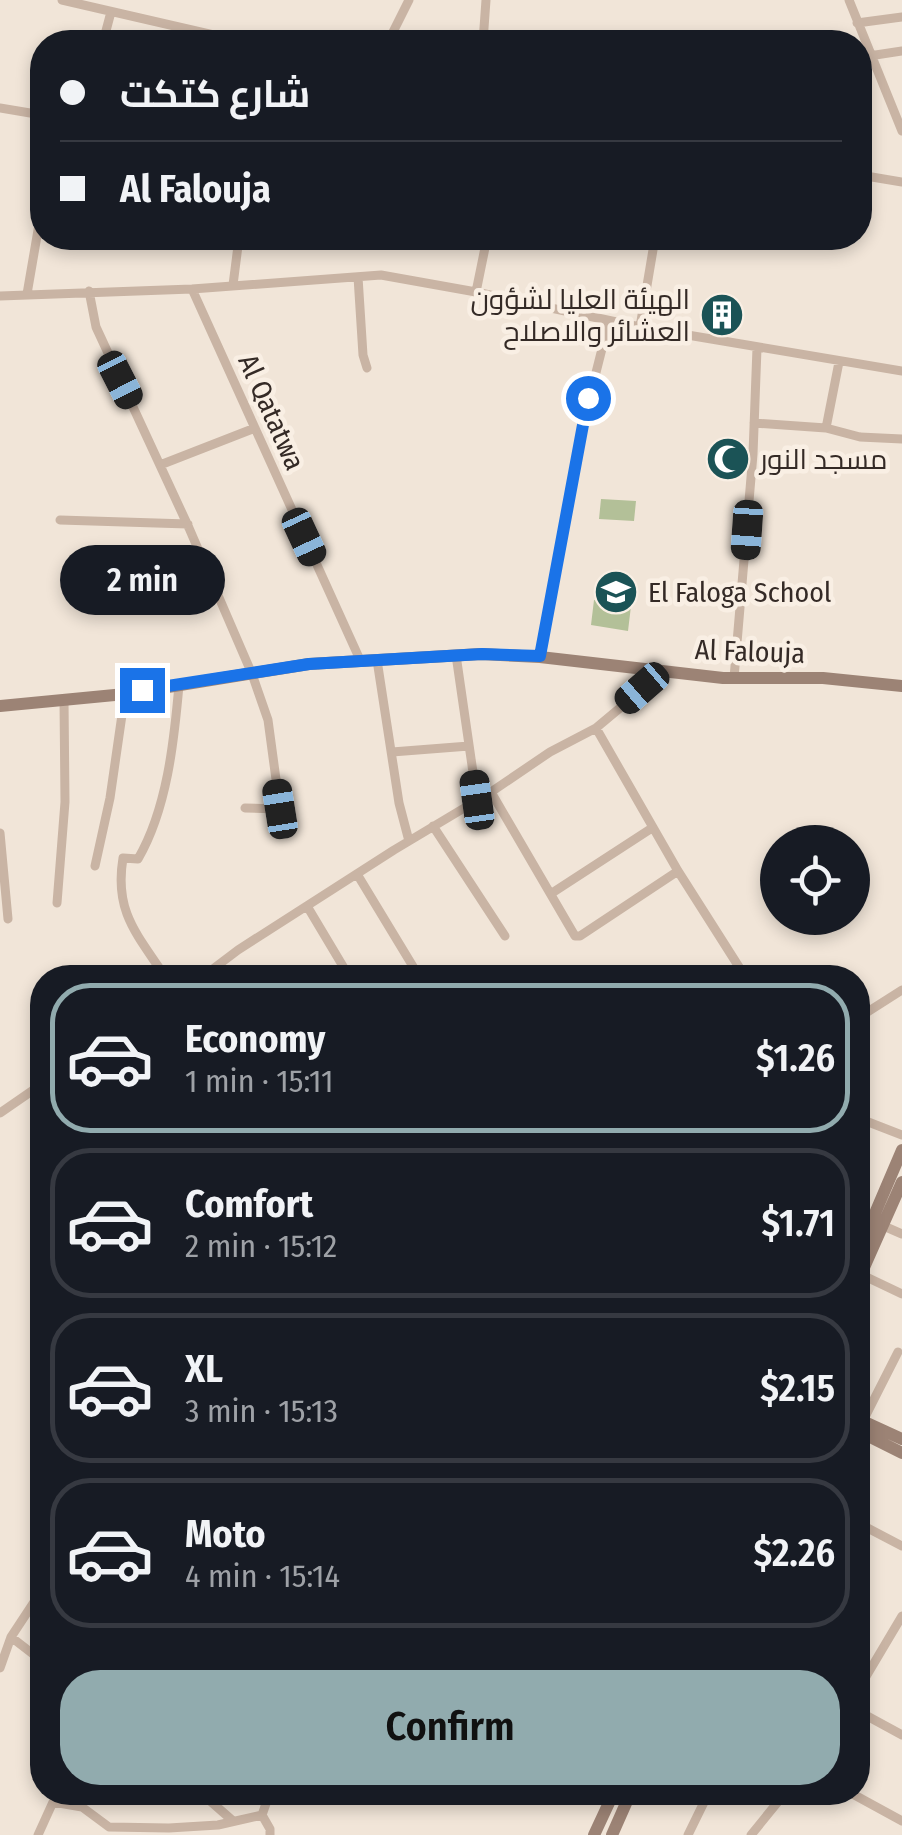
<!DOCTYPE html>
<meta charset="utf-8">
<style>
:root{--surface:#171b24;--page:#20242c;--text:#f1f3f6;--muted:#9ea1a6;--line:#363941;--accent:#91abae}
body{margin:0;font-family:"Fira Sans Condensed",Cairo,sans-serif;background:var(--page);color:var(--text);height:100vh;display:flex;flex-direction:column;font-size:38px;white-space:nowrap}
*{box-sizing:border-box;margin:0}
p{font-size:32px;color:var(--muted)}
.icon{flex:none;width:55px;height:55px;fill:none;stroke:currentColor;stroke-width:2;stroke-linecap:round;stroke-linejoin:round}
.map{position:relative;flex:1;overflow:hidden}
.drawer{position:absolute;left:30px;top:965px;width:840px;height:840px;display:flex;flex-direction:column;background:var(--surface);border-radius:40px;box-shadow:0 5px 15px #0003}
.drawer>*{flex:none}
.banner{position:absolute;left:30px;top:30px;width:842px;height:220px;border-radius:40px;box-shadow:0 5px 15px #0003;display:grid;align-content:center;height:220px;padding:0 30px;background:var(--surface)}
.tools{position:absolute;left:760px;top:825px;display:grid;gap:20px}
.tools a{display:grid;place-items:center;width:110px;height:110px;border-radius:50%;background:var(--surface);box-shadow:0 5px 15px #0003;font-size:50px}
.end{position:absolute;width:45px;height:45px;margin:-22px;border:12px solid #1a73e8;background:#fff;box-shadow:0 0 0 5px #fff}
.from{border-radius:50%}
.bubble{position:absolute;height:70px;border-radius:35px;background:var(--surface);box-shadow:0 5px 15px #0003;font-size:32px;font-weight:600;line-height:70px;text-align:center}
.car{position:absolute;width:30px;height:60px;margin:-30px -15px;border-radius:12px;box-shadow:0 0 8px 2px #0007;background:linear-gradient(#222 24%,#8ab4d8 0 40%,#222 0 76%,#8ab4d8 0 86%,#222 0)}
.banner b{display:flex;align-items:center;gap:35px;height:95px;font-size:38px}
.banner b+b{border-top:2px solid var(--line)}
.banner i{width:25px;height:25px;background:var(--text)}
ul{padding:18px 0 0;list-style:none}
li{display:flex;align-items:center;gap:30px;height:150px;margin:0 20px 15px;padding:0 10px;border:5px solid var(--line);border-radius:40px}
li div{flex:1}
li b{display:block;font-size:38px}
li em{font-style:normal;font-weight:600}
li.selected{border-color:var(--accent)}
li>.icon{width:90px;height:90px;stroke-width:1.5}
.button{display:flex;gap:20px;margin-top:auto;padding:20px 30px}
.button a{flex:1;height:115px;border-radius:40px;background:var(--accent);color:#111;font-size:40px;font-weight:600;line-height:115px;text-align:center}
.map>svg:first-child{display:block}
</style>
<div class="map">
<svg width="902" height="1835" viewBox="0 0 902 1835">
<rect width="100%" height="100%" fill="#f1e5d8"/>
<path fill="#b3c098" d="M601 499 636 501 634 521 599 519Z
M594 600 631 606 628 631 591 625Z"/>
<g fill="none" stroke-linecap="round" stroke-linejoin="round">
<path stroke="#c9b4a4" stroke-width="9" d="M62 0 244 42
M849 0 902 131
M857 23 902 17
M103 42 111 12
M388 42 409 0
M483 42 486 0
M869 56 902 51
M0 108 42 115
M860 175 902 182
M358 277 363 355 367 368
M233 285 239 238
M192 289 361 662
M89 291 96 327 189 528 252 674 268 720 280 809 245 808
M476 292 487 238
M27 294 42 207
M0 296 192 289 381 275 476 292 640 327 902 371
M640 327 655 238
M839 362 826 428 860 437 902 439
M754 423 826 428
M160 465 255 428
M60 520 188 524
M456 655 477 800
M540 657 582 428 609 321
M377 660 399 803 409 841
M734 678 753 454 757 348
M596 728 678 871 746 978
M392 752 469 746
M491 792 575 936H580L678 871
M433 826 505 936
M0 833 8 919
M95 866 110 798 125 694
M357 874 420 978
M552 893 652 828
M57 903 65 802 64 700
M307 906 350 978
M166 978C137 934 114 912 123 858L138 859C167 809 174 742 179 685
M201 978 238 950 394 850 491 792 550 752 596 728 663 672
M858 1018 902 990
M0 1113 42 1084
M858 1118 902 1135
M879 1224 902 1234
M860 1274 902 1294
M863 1421 898 1352
M858 1523 902 1546
M11 1637 42 1661
M0 1668 11 1637 42 1590
M858 1690 902 1616
M858 1711 902 1735
M200 1792 233 1821
M595 1792 611 1800
M849 1792 902 1821
M38 1835 53 1802 82 1807 109 1827 169 1828 218 1825 262 1815
M270 1835V1829L262 1815 270 1792
M688 1835 709 1792
M751 1835 786 1792"/>
<path stroke="#9c8375" stroke-width="12" d="M0 706 125 694 309 664 481 654 540 657 723 678H823L902 686
M858 1253 902 1150
M858 1281 902 1182
M858 1419 902 1439
M858 1431 902 1453
M594 1835 614 1792
M612 1835 631 1792"/>
</g>
<g fill="none" stroke-linecap="round" stroke-linejoin="round">
<path stroke="#1a73e8" stroke-width="12" d="M142 690 309 664 482 654 540 656 588 398"/>
</g>
<defs>
<g id="building-disc" transform="scale(2.25)"><circle r="9.5" fill="#1b5356" stroke="#f9efe4"/><path d="M-4-6H4V6H1V3H-1V6H-4ZM-2.5-4.3h1.7v1.8h-1.7ZM.8-4.3h1.7v1.8H.8ZM-2.5-1h1.7V.8h-1.7ZM.8-1h1.7V.8H.8Z" fill="#fff"/></g>
<g id="mosque-disc" transform="scale(2.25)"><circle r="9.5" fill="#1b5356" stroke="#f9efe4"/><path d="M3.5-4.9A6 6 0 1 0 3.5 4.9A5 5 0 1 1 3.5-4.9Z" fill="#fff"/></g>
<g id="school-disc" transform="scale(2.25)"><circle r="9.5" fill="#1b5356" stroke="#f9efe4"/><path d="M0-5L7-2L0 1L-7-2ZM-4 1L0 2.5L4 1V4Q0 6-4 4Z" fill="#fff"/></g>
</defs>
<g fill-rule="evenodd">
<use href="#building-disc" x="722" y="315"/>
<use href="#mosque-disc" x="728" y="459"/>
<use href="#school-disc" x="616" y="592"/>
</g>
<g text-anchor="middle" stroke-width="9" stroke-linejoin="round" paint-order="stroke">
<g font-size="28" fill="#342a26" stroke="#f9efe4" text-anchor="start">
<text x="690" y="309" text-anchor="end">الهيئة العليا لشؤون<tspan x="690" dy="32">العشائر والاصلاح</tspan></text>
<text x="760" y="469">مسجد النور</text>
<text x="648" y="602">El Faloga School</text>
</g>
<g font-size="28" fill="#342a26" stroke="#f9efe4">
<text transform="translate(272 412) rotate(66)" y="10">Al Qatatwa</text>
<text transform="translate(750 651) rotate(2)" y="10">Al Falouja</text>
</g>
</g>
</svg>
<div class="tools">
<a><svg class="icon" aria-label="locate" viewBox="0 0 24 24"><circle cx="12" cy="12" r="6"/><path d="M12 2v4M12 18v4M2 12h4M18 12h4"/></svg></a>
</div>
<i class="end from" style="left:588px;top:398px"></i>
<i class="end" style="left:142px;top:690px"></i>
<div class="bubble" style="left:60px;top:545px;width:165px">2 min</div>
<i class="car" style="left:120px;top:380px;rotate:153deg"></i>
<i class="car" style="left:747px;top:530px;rotate:184deg"></i>
<i class="car" style="left:304px;top:537px;rotate:155deg"></i>
<i class="car" style="left:642px;top:688px;rotate:229deg"></i>
<i class="car" style="left:477px;top:800px;rotate:352deg"></i>
<i class="car" style="left:280px;top:809px;rotate:351deg"></i>
<div class="banner">
<b><i class="from"></i>شارع كتكت</b>
<b><i></i>Al Falouja</b>
</div>
<section class="drawer">
<ul>
<li class="selected"><svg class="icon" aria-label="car" viewBox="0 0 24 24"><path d="M5 17H2v-5l4-1 3-4h7l3 4 3 1v5h-3M9 17h6M6 11h13"/><circle cx="7" cy="17" r="2"/><circle cx="17" cy="17" r="2"/></svg><div><b>Economy</b><p>1 min · 15:11</p></div><em>$1.26</em></li>
<li><svg class="icon" aria-label="car" viewBox="0 0 24 24"><path d="M5 17H2v-5l4-1 3-4h7l3 4 3 1v5h-3M9 17h6M6 11h13"/><circle cx="7" cy="17" r="2"/><circle cx="17" cy="17" r="2"/></svg><div><b>Comfort</b><p>2 min · 15:12</p></div><em>$1.71</em></li>
<li><svg class="icon" aria-label="car" viewBox="0 0 24 24"><path d="M5 17H2v-5l4-1 3-4h7l3 4 3 1v5h-3M9 17h6M6 11h13"/><circle cx="7" cy="17" r="2"/><circle cx="17" cy="17" r="2"/></svg><div><b>XL</b><p>3 min · 15:13</p></div><em>$2.15</em></li>
<li><svg class="icon" aria-label="car" viewBox="0 0 24 24"><path d="M5 17H2v-5l4-1 3-4h7l3 4 3 1v5h-3M9 17h6M6 11h13"/><circle cx="7" cy="17" r="2"/><circle cx="17" cy="17" r="2"/></svg><div><b>Moto</b><p>4 min · 15:14</p></div><em>$2.26</em></li>
</ul>
<div class="button"><a>Confirm</a></div>
</section>
</div>
